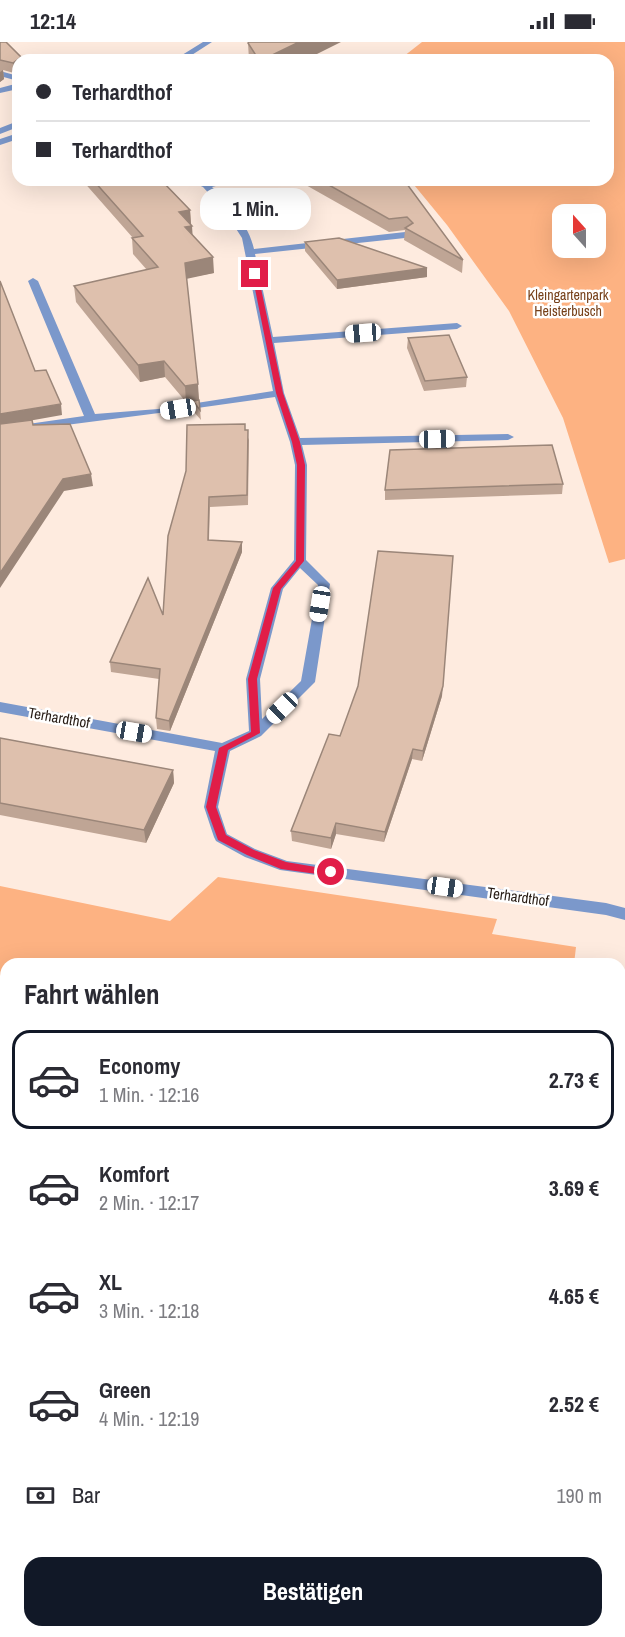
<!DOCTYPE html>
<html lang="de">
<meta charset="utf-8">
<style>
:root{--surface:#fff;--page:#f7f7f7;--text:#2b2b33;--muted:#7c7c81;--line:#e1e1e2;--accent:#111827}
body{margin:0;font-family:"Archivo Narrow",sans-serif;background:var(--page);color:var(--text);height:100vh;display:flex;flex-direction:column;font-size:22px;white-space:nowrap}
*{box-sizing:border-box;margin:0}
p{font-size:20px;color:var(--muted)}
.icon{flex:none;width:33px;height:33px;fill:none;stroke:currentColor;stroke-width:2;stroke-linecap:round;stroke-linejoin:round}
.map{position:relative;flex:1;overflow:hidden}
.details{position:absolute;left:0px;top:916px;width:626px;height:680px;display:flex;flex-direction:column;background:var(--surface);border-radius:18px 18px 0 0;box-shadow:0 6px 24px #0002}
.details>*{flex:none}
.hud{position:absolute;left:12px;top:12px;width:602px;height:132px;border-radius:18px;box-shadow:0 6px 24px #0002;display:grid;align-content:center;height:132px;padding:0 24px;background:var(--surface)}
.needle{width:39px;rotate:339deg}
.controls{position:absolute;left:552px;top:162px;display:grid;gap:12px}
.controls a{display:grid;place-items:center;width:54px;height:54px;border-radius:12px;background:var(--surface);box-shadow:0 6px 24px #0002;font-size:30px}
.end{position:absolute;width:27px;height:27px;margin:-14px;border:8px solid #e11d48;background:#fff;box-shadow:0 0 0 3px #fff}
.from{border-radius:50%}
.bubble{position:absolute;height:42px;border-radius:18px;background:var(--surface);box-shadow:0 6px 24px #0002;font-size:20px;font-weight:700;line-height:42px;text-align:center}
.car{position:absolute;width:18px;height:36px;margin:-18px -9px;border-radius:8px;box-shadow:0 0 4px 2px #0007;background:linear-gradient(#fff 24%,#345 0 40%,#fff 0 76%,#345 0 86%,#fff 0)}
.hud b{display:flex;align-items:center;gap:21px;height:57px;font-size:22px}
.hud b+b{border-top:2px solid var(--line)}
.hud i{width:15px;height:15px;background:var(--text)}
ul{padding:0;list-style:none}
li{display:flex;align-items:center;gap:18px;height:99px;margin:0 12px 9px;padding:0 12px;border:3px solid transparent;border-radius:18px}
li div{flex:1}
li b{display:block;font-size:22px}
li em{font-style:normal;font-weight:700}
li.current{border-color:var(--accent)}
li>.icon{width:54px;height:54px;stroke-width:1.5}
h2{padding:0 24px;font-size:27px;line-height:72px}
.pay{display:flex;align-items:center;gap:15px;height:66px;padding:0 24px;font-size:22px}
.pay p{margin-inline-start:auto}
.primary-button{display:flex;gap:12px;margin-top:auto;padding:12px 24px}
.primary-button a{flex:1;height:69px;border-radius:18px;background:var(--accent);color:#fff;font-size:24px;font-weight:700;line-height:69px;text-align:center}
.status{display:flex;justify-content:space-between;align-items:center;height:42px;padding:0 30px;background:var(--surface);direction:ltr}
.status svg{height:16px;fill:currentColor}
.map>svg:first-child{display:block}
</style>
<div class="status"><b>12:14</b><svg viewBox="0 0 49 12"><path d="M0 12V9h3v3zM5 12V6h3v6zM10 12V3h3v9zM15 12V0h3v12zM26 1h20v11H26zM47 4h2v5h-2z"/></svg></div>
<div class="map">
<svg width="625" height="1595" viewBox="0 0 625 1595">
<rect width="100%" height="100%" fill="#feebdf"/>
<path fill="#fdb282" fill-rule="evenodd" d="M422 0H625V517L609 521 563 376 509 269 447 183 410 138H608V18H399ZM562 172H596V206H562Z
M218 835 497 877 492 892 576 905 574 922H6V1099L0 1097V844L170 879Z
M6 1190V1590H484L483 1595H0V1202Z
M625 1304V1595H574L575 1590H620V1323Z"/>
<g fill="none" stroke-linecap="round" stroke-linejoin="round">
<path fill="#7b98cb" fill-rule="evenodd" d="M15 42H18V47L0 51V46Z"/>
<path fill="#7b98cb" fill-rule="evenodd" d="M203 0H212L184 18H174Z
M0 29 18 34V39L0 34Z
M18 79V85L0 92V86Z
M18 91V97L0 103V97Z
M188 138 207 140 239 138 212 145C229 162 249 183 254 207L405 190 410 193 405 196 255 212 273 295 457 281 462 284 457 287 274 301 284 351 300 396 508 392 514 395 508 398 302 403 307 423 306 518 330 542 315 640 261 694 230 709 218 765 227 792 255 807 287 819 606 861 625 866V878L606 873 280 828 245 815 216 799 214 795 204 765 215 709 0 670V660L222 701 249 689 246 637 271 546 294 518 295 423 290 400 275 355C183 369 92 379 0 392V386L84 374 28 239 33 236 38 239 95 372 158 367 273 349 242 196 224 168 203 145ZM300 526 318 543 301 639 262 677 260 637 283 547Z"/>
</g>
<path fill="#bfa595" d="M0 0 18 18V28L14 31 3 28 4 37 0 40Z
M248 1 305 18H249Z
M82 138H161L190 168 192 193 214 231 186 236 201 378 193 369V359L186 360 165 335 140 340 76 260 74 244 147 228 133 212 132 196H133Z
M297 138H404L463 218 462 231 404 198 405 188 389 190Z
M305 200 427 235 337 247 305 209Z
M408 296 467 335 466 345 424 349 407 306Z
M245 388 249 398 248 463 210 465 209 498 242 500V510L170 689 157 687 156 676 159 637 111 630 110 620 163 573 168 494Z
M563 442 562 452 385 458V448Z
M442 654 422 719 412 717 384 800 336 792 331 807 292 799 291 789 340 694Z
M0 696 173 728 174 741 146 801 0 773Z"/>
<path fill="#9b8679" d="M299 0H341L305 18H262Z
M21 15V18H18V28L14 31 13 21Z
M3 28 4 37 0 40V30Z
M190 168 191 183 179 170Z
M192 184 193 199 185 185Z
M213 215 214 231 186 237 185 221Z
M427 226V235L337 247V238Z
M164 319 165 335 140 340 138 323Z
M198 342 199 358 186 360 185 344Z
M61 362 62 373 0 384V372Z
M91 432 93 444 64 449 0 546V531L63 437Z
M242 500V510L170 689 169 679Z
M443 644 442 654 422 719 423 709Z
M413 707 412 717 384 800 385 790Z
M173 728 174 741 146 801 144 788Z
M336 781V792L331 807V796Z"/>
<path fill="#dec0ad" stroke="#9b8679" stroke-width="1.5" d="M0 0H6L21 15 13 21 0 18Z
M249 0H299L262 18H259L248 1Z
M93 138H161L190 168 179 170 192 184 185 185 213 215 185 221 198 342 185 344 164 319 138 323 74 244 158 225 132 196 143 194Z
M320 138H404L463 218 405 186 413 181 407 175 389 177Z
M339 196 427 226 337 238 305 200Z
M0 239 35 329 46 328 61 362 0 372Z
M449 293 467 335 425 339 408 296Z
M199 358 200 368 193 359Z
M32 378 33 383 70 382 91 432 63 437 0 531V382Z
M245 382V388H248L247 453 209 455 208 498 242 500 169 679 156 676 160 627 110 620 148 536 163 573 168 494 186 429 187 383Z
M552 403 563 442 385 448 390 408Z
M378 509 453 514 443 644 423 709 413 707 385 790 336 781 331 796 291 789 329 692 340 694 358 644Z
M0 696 173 728 144 788 0 761Z"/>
<path fill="#e11d48" d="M255 230 258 232 283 351 300 400 305 423 304 519 281 547 257 637 260 691 228 708 216 765 226 793 254 808 286 820 334 828V833L331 834 281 827 247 813 218 798 206 765 219 706 251 690 248 637 273 546 296 519 297 423 292 400 276 351 252 232Z"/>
<g text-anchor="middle" stroke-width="5" stroke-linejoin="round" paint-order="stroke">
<g font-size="14" fill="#764019" stroke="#fff">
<text x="568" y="258">Kleingartenpark<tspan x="568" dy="16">Heisterbusch</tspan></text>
</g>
<g font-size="15" fill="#281d16" stroke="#fff">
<text transform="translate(59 676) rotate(10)" y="5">Terhardthof</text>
<text transform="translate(518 855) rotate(8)" y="5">Terhardthof</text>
</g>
</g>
</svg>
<div class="controls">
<a><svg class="needle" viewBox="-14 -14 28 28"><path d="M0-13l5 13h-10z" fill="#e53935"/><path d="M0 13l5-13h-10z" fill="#7c7c81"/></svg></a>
</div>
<i class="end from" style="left:331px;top:830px"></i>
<i class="end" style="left:255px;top:232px"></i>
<div class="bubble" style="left:200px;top:146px;width:111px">1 Min.</div>
<i class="car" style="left:363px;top:291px;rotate:266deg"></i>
<i class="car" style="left:178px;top:367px;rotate:261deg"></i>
<i class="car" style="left:437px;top:397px;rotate:89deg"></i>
<i class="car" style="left:320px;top:562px;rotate:189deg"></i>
<i class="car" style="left:282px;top:666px;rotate:226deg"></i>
<i class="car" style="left:134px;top:690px;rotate:100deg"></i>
<i class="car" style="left:445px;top:845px;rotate:98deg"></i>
<div class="hud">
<b><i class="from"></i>Terhardthof</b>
<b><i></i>Terhardthof</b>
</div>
<section class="details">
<h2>Fahrt wählen</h2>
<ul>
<li class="current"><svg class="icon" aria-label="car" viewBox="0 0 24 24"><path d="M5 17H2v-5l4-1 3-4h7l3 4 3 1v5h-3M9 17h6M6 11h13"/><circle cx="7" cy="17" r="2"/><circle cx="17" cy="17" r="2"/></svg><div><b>Economy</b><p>1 Min. · 12:16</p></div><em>2.73 €</em></li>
<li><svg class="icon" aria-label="car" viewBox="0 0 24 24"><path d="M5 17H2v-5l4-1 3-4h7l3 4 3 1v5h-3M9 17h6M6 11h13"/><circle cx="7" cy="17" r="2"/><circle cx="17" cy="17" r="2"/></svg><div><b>Komfort</b><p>2 Min. · 12:17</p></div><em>3.69 €</em></li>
<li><svg class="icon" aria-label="car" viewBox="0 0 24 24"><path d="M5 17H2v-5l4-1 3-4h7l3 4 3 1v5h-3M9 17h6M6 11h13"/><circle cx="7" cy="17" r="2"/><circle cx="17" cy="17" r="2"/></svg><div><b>XL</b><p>3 Min. · 12:18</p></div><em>4.65 €</em></li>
<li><svg class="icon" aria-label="car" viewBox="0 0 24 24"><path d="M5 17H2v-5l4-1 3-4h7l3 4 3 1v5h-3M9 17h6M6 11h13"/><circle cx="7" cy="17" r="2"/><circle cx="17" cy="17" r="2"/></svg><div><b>Green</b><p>4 Min. · 12:19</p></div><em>2.52 €</em></li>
</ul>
<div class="pay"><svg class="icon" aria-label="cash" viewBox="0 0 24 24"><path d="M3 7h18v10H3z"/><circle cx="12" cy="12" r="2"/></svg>Bar<p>190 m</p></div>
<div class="primary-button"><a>Bestätigen</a></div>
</section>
</div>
